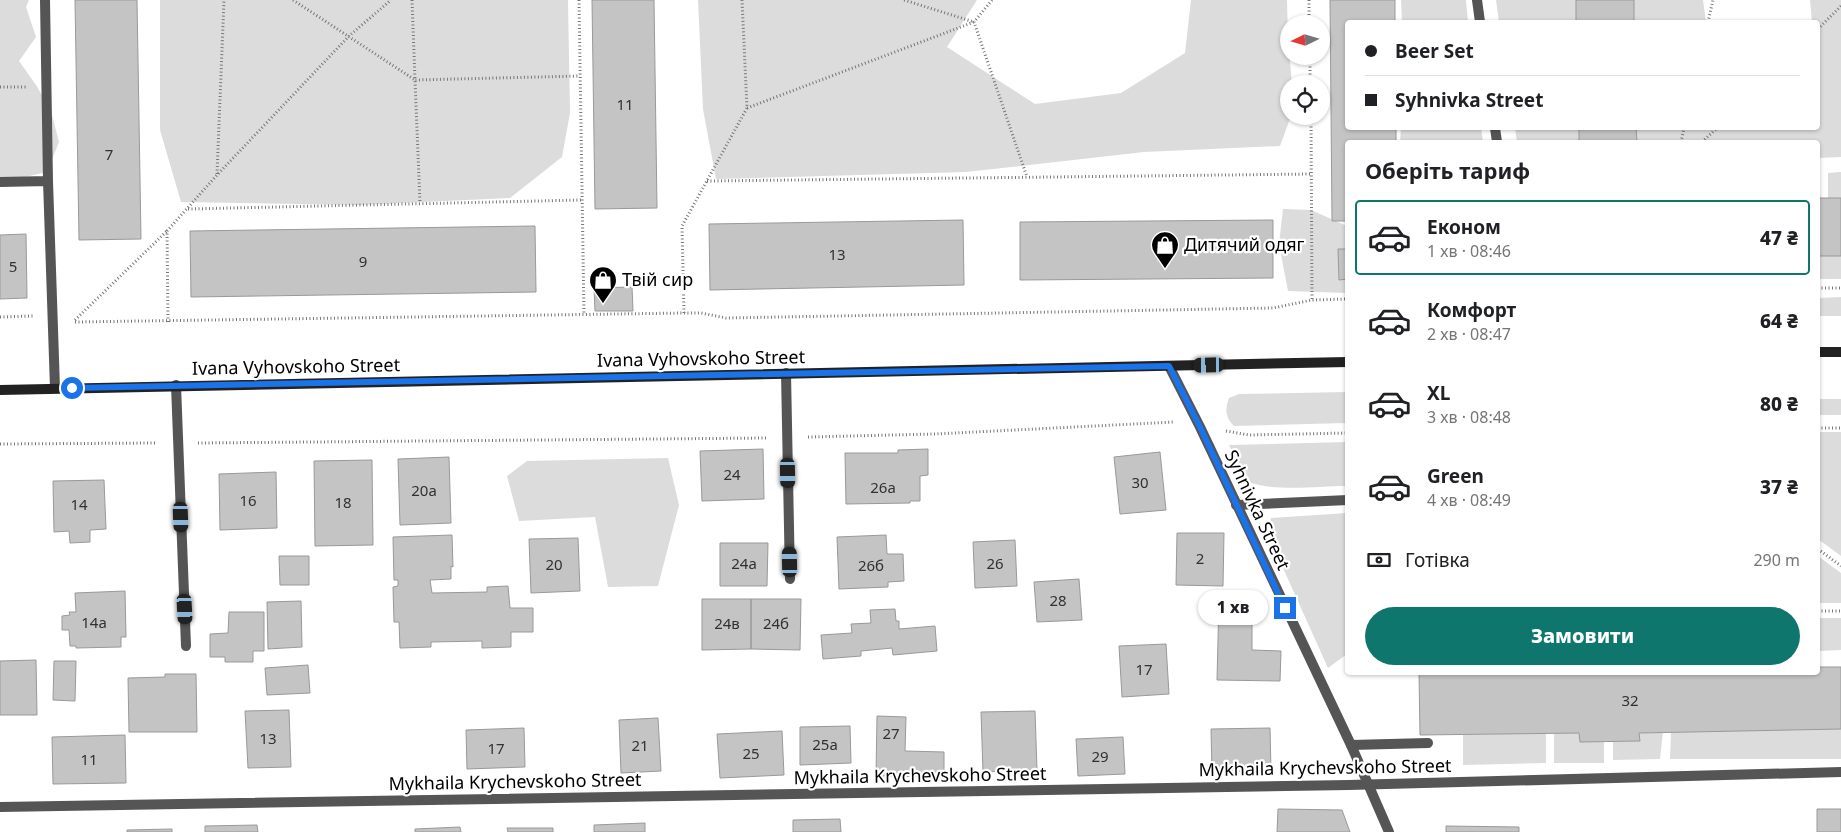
<!DOCTYPE html>
<html lang="uk">
<meta charset="utf-8">
<style>
:root{--surface:#fff;--page:#f2f2f2;--text:#202124;--muted:#757577;--line:#e0e0e0;--accent:#0f766e}
body{margin:0;font-family:"Noto Sans",sans-serif;background:var(--page);color:var(--text);height:100vh;display:flex;flex-direction:column;font-size:19px;white-space:nowrap}
*{box-sizing:border-box;margin:0}
p{font-size:16px;color:var(--muted)}
.icon{flex:none;width:28px;height:28px;fill:none;stroke:currentColor;stroke-width:2;stroke-linecap:round;stroke-linejoin:round}
.map{position:relative;flex:1;overflow:hidden}
.details{position:absolute;left:1345px;top:140px;width:475px;height:535px;display:flex;flex-direction:column;background:var(--surface);border-radius:5px;box-shadow:0 1px 4px #0004}
.details>*{flex:none}
.top-card{position:absolute;left:1345px;top:20px;width:475px;height:110px;border-radius:5px;box-shadow:0 1px 4px #0004;display:grid;align-content:center;height:110px;padding:0 20px;background:var(--surface)}
.needle{width:32px;rotate:265deg}
.buttons{position:absolute;left:1280px;top:15px;display:grid;gap:10px}
.buttons a{display:grid;place-items:center;width:50px;height:50px;border-radius:50%;background:var(--surface);box-shadow:0 1px 4px #0004;font-size:25px}
.end{position:absolute;width:22px;height:22px;margin:-11px;border:6px solid #1a73e8;background:#fff;box-shadow:0 0 0 2px #fff}
.from{border-radius:50%}
.bubble{position:absolute;height:35px;border-radius:18px;background:var(--surface);box-shadow:0 1px 4px #0004;font-size:16px;font-weight:800;line-height:35px;text-align:center}
.car{position:absolute;width:15px;height:30px;margin:-15px -8px;border-radius:6px;box-shadow:0 0 4px 1px #0007;background:linear-gradient(#222 24%,#8ab4d8 0 40%,#222 0 76%,#8ab4d8 0 86%,#222 0)}
.top-card b{display:flex;align-items:center;gap:18px;height:48px;font-size:19px}
.top-card b+b{border-top:1px solid var(--line)}
.top-card i{width:12px;height:12px;background:var(--text)}
ul{padding:0;list-style:none}
li{display:flex;align-items:center;gap:15px;height:75px;margin:0 10px 8px;padding:0 10px;border:2px solid transparent;border-radius:5px}
li div{flex:1}
li b{display:block;font-size:19px}
li em{font-style:normal;font-weight:800}
li.active{border-color:var(--accent)}
li>.icon{width:45px;height:45px;stroke-width:1.5}
h2{padding:0 20px;font-size:22px;line-height:60px}
.pay{display:flex;align-items:center;gap:12px;height:55px;padding:0 20px;font-size:19px}
.pay p{margin-inline-start:auto}
.primary-button{display:flex;gap:10px;margin-top:auto;padding:10px 20px}
.primary-button a{flex:1;height:58px;border-radius:30px;background:var(--accent);color:#fff;font-size:20px;font-weight:800;line-height:58px;text-align:center}
.map>svg:first-child{display:block}
</style>
<div class="map">
<svg width="1841" height="832" viewBox="0 0 1841 832">
<rect width="100%" height="100%" fill="#fff"/>
<path fill="#dcdcdc" d="M0 0H29L26 7 36 37 19 61 36 85 51 111 59 142 47 172 16 179 0 181Z
M160 0H568L570 113 562 157 510 198 359 205 181 202 160 130Z
M698 0H977L947 47 1035 104 1121 93 1185 53 1191 0H1287L1288 39 1292 84H1289V116H1291L1280 146 1144 152 966 172 716 179 703 109Z
M1401 0H1466L1468 22H1402Z
M1496 0H1576V22H1499Z
M1634 0H1703L1706 22H1634Z
M1810 0H1841V157L1818 158V142H1637L1636 128H1818V22H1809H1812Z
M1401 128H1481L1483 142H1400Z
M1515 128H1579V142H1517Z
M1841 172V198H1828V173Z
M1283 209 1311 210 1347 226V293L1288 291 1279 244Z
M1818 256H1841V279H1818Z
M1841 297V316H1818V298Z
M1347 392V423L1234 426C1225 417 1225 409 1229 398L1239 394Z
M1818 399H1841V415H1818Z
M1818 432H1841V556L1818 539Z
M1347 442V486C1317 486 1277 492 1248 482L1229 445Z
M668 458 679 505 658 586 608 587 595 517 519 521 507 476 527 461Z
M1347 513V654L1328 668 1270 539 1269 525 1271 518Z
M1818 556 1841 573V603H1818Z
M1818 618H1841V650L1818 651Z
M1841 729V759H1670L1671 732Z
M1663 732 1660 759 1613 760V742L1639 741V733Z
M1546 733V763L1463 765V735Z
M1554 733H1579L1580 742H1604V763H1554Z"/>
<path fill="#c4c4c4" stroke="#999" d="M75 0H137L141 239 79 240Z
M592 0H654L657 208 595 209Z
M1395 0V22H1348V128H1396V142H1348V221H1332L1330 0Z
M1576 0H1634V22H1576Z
M1579 128H1636L1637 142H1579Z
M1818 198H1841V256H1818Z
M963 220 964 285 710 290 709 224Z
M1273 220V278L1020 280V222Z
M535 226 536 292 191 297 190 231Z
M26 234 27 298 0 299V235Z
M1338 249H1348V279L1339 280Z
M632 287 633 311H595L594 288Z
M763 449 764 499 702 501 700 451Z
M928 449V475L920 476V501H910V503L846 504 845 453H898V450Z
M1160 452 1166 510 1120 514 1114 457Z
M449 457 451 523 400 525 398 459Z
M372 460 373 545 315 546 314 461Z
M276 472 277 528 220 530 219 474Z
M104 480 106 529 90 530V542L70 543 69 531 54 532 53 481Z
M1177 533H1224L1223 586 1176 585Z
M452 535 453 567 451 566V579L430 580 432 593 487 592V587L508 586 510 608H533V632H511V647L482 648V641L431 642V647L400 648 399 622H394L393 587 398 586V580H394L393 537Z
M886 535 887 554H903L904 581 888 582V587L839 589 837 537Z
M578 538 580 591 531 593 529 539Z
M1015 540 1017 586 975 588 973 542Z
M720 543H768L767 586H720Z
M279 556H309V585H280Z
M1079 579 1082 620 1037 622 1034 582Z
M125 591 126 637H121V647L76 648V646H70L69 630H62V616L70 615 69 612H76L75 593Z
M702 599H751V649L702 650Z
M751 599H801L800 650 751 649Z
M1219 600 1252 601V650L1281 651 1280 681 1217 680Z
M301 601 302 647 268 649 267 602Z
M895 609 896 621H899V629L935 626 937 651 893 655 892 648 861 651V656L823 659 821 635 852 633 851 624 871 623 870 610Z
M229 612H264V651H253V662H225V657H210V634L228 633Z
M1166 644 1169 694 1122 697 1119 646Z
M36 660 37 715H0V661Z
M54 661H76L75 701 53 700Z
M308 665 310 693 267 695 265 668Z
M1818 667H1841V729L1639 733 1640 741 1580 742 1579 733 1420 735 1419 672H1818Z
M165 674H196L197 732H129L128 678 165 677Z
M289 710 291 767 248 768 245 711Z
M1035 711 1037 770 983 772 981 712Z
M877 716 906 717 905 751 944 752V777L876 776Z
M658 718 661 771 621 773 619 720Z
M850 726 851 763 800 765V727Z
M524 728 525 767 467 769 466 730Z
M1270 728 1271 771 1212 772 1211 729Z
M782 731 784 775 720 778 717 734Z
M125 735 126 783 53 784 52 737Z
M1123 737 1125 774 1078 776 1076 739Z
M1278 809 1342 810 1350 832H1277Z
M1817 809H1841V832H1817Z
M840 819 841 832H793V820Z
M645 823V832H594V825Z
M257 825 258 832H205V826Z
M1446 826 1519 827V832H1446Z
M460 827 461 832H415V829Z
M507 828H553V832H508Z
M172 829V832H127V830Z"/>
<g fill="none" stroke-linecap="round" stroke-linejoin="round">
<path stroke="#777" stroke-width="3" stroke-dasharray="1 2.5" stroke-linecap="butt" d="M293 0 415 80 420 203
M412 0 415 80 580 76
M579 0 584 315
M992 0 974 22 1027 177
M1309 0V24
M1708 22 1713 0
M1818 29 1841 6
M1310 56V84
M0 87H27
M747 108 974 22 904 0
M1311 116 1312 300
M1681 142 1684 128
M1702 142 1717 128
M217 174 224 0
M707 181 1311 174
M188 209 582 200
M1818 288H1841
M684 313 682 226 747 108 742 0
M0 317 33 316
M75 320 167 231
M75 322 684 313H701L726 318 1273 308 1312 300 1348 299
M168 322 167 231 217 175 349 36 391 0
M1818 428H1841
M1226 431 1249 435 1348 433
M808 437 935 434 1174 422
M198 443 767 438
M0 444 157 443
M1818 549 1841 566
M1818 611H1841"/>
<path stroke="#555" stroke-width="10" d="M45 0 48 181 55 388
M0 182 48 181
M786 373 790 579
M176 385 186 646
M1236 505 1348 500
M1351 745 1428 743"/>
<path stroke="#555" stroke-width="10" d="M0 807 1349 785 1841 772"/>
<path stroke="#555" stroke-width="10" d="M1477 0 1480 22
M1495 128 1497 142
M1169 366 1200 427 1351 745 1389 832"/>
<path stroke="#222" stroke-width="10" d="M1818 352H1841
M0 390 1348 362"/>
</g>
<g fill="none" stroke-linecap="round" stroke-linejoin="round">
<path stroke="#1a73e8" stroke-width="6" d="M72 388 1169 366 1200 427 1285 608"/>
</g>
<defs>
<g id="shop-pin" transform="scale(1.4375)"><path d="M0 17L-7.5 6A9.5 9.5 0 1 1 7.5 6Z" fill="#000" stroke="#fff"/><path d="M-5-2.5h2.3a2.7 3.5 0 0 1 5.4 0H5L5.5 6h-11ZM-1.5-2.5h3a1.5 2.3 0 0 0-3 0Z" fill="#fff"/></g>
</defs>
<g fill-rule="evenodd">
<use href="#shop-pin" x="1165" y="245"/>
<use href="#shop-pin" x="603" y="280"/>
</g>
<g text-anchor="middle" stroke-width="4.5" stroke-linejoin="round" paint-order="stroke">
<g font-size="15" fill="#313131">
<text x="625" y="110">11</text>
<text x="109" y="160">7</text>
<text x="837" y="260">13</text>
<text x="363" y="267">9</text>
<text x="13" y="272">5</text>
<text x="732" y="480">24</text>
<text x="1140" y="488">30</text>
<text x="883" y="493">26а</text>
<text x="424" y="496">20а</text>
<text x="248" y="506">16</text>
<text x="343" y="508">18</text>
<text x="79" y="510">14</text>
<text x="1200" y="564">2</text>
<text x="744" y="569">24а</text>
<text x="995" y="569">26</text>
<text x="554" y="570">20</text>
<text x="871" y="571">26б</text>
<text x="1058" y="606">28</text>
<text x="94" y="628">14а</text>
<text x="727" y="629">24в</text>
<text x="776" y="629">24б</text>
<text x="1144" y="675">17</text>
<text x="1630" y="706">32</text>
<text x="891" y="739">27</text>
<text x="268" y="744">13</text>
<text x="825" y="750">25а</text>
<text x="640" y="751">21</text>
<text x="496" y="754">17</text>
<text x="751" y="759">25</text>
<text x="1100" y="762">29</text>
<text x="89" y="765">11</text>
</g>
<g font-size="18" fill="#000" stroke="#fff" text-anchor="start">
<text x="1184" y="251">Дитячий одяг</text>
<text x="622" y="286">Твій сир</text>
</g>
<g font-size="18" fill="#000" stroke="#fff">
<text transform="translate(701 359) rotate(-1)" y="6">Ivana Vyhovskoho Street</text>
<text transform="translate(296 367) rotate(-1)" y="6">Ivana Vyhovskoho Street</text>
<text transform="translate(1257 510) rotate(65)" y="6">Syhnivka Street</text>
<text transform="translate(1325 768) rotate(-1)" y="6">Mykhaila Krychevskoho Street</text>
<text transform="translate(920 776) rotate(-1)" y="6">Mykhaila Krychevskoho Street</text>
<text transform="translate(515 782) rotate(-1)" y="6">Mykhaila Krychevskoho Street</text>
</g>
</g>
</svg>
<div class="buttons">
<a><svg class="needle" viewBox="-14 -14 28 28"><path d="M0-13l5 13h-10z" fill="#e53935"/><path d="M0 13l5-13h-10z" fill="#757577"/></svg></a>
<a><svg class="icon" aria-label="locate" viewBox="0 0 24 24"><circle cx="12" cy="12" r="6"/><path d="M12 2v4M12 18v4M2 12h4M18 12h4"/></svg></a>
</div>
<i class="end from" style="left:72px;top:388px"></i>
<i class="end" style="left:1285px;top:608px"></i>
<div class="bubble" style="left:1198px;top:590px;width:70px">1 хв</div>
<i class="car" style="left:1209px;top:365px;rotate:269deg"></i>
<i class="car" style="left:788px;top:473px;rotate:179deg"></i>
<i class="car" style="left:181px;top:517px;rotate:178deg"></i>
<i class="car" style="left:790px;top:562px;rotate:359deg"></i>
<i class="car" style="left:185px;top:609px;rotate:177deg"></i>
<div class="top-card">
<b><i class="from"></i>Beer Set</b>
<b><i></i>Syhnivka Street</b>
</div>
<section class="details">
<h2>Оберіть тариф</h2>
<ul>
<li class="active"><svg class="icon" aria-label="car" viewBox="0 0 24 24"><path d="M5 17H2v-5l4-1 3-4h7l3 4 3 1v5h-3M9 17h6M6 11h13"/><circle cx="7" cy="17" r="2"/><circle cx="17" cy="17" r="2"/></svg><div><b>Економ</b><p>1 хв · 08:46</p></div><em>47 ₴</em></li>
<li><svg class="icon" aria-label="car" viewBox="0 0 24 24"><path d="M5 17H2v-5l4-1 3-4h7l3 4 3 1v5h-3M9 17h6M6 11h13"/><circle cx="7" cy="17" r="2"/><circle cx="17" cy="17" r="2"/></svg><div><b>Комфорт</b><p>2 хв · 08:47</p></div><em>64 ₴</em></li>
<li><svg class="icon" aria-label="car" viewBox="0 0 24 24"><path d="M5 17H2v-5l4-1 3-4h7l3 4 3 1v5h-3M9 17h6M6 11h13"/><circle cx="7" cy="17" r="2"/><circle cx="17" cy="17" r="2"/></svg><div><b>XL</b><p>3 хв · 08:48</p></div><em>80 ₴</em></li>
<li><svg class="icon" aria-label="car" viewBox="0 0 24 24"><path d="M5 17H2v-5l4-1 3-4h7l3 4 3 1v5h-3M9 17h6M6 11h13"/><circle cx="7" cy="17" r="2"/><circle cx="17" cy="17" r="2"/></svg><div><b>Green</b><p>4 хв · 08:49</p></div><em>37 ₴</em></li>
</ul>
<div class="pay"><svg class="icon" aria-label="cash" viewBox="0 0 24 24"><path d="M3 7h18v10H3z"/><circle cx="12" cy="12" r="2"/></svg>Готівка<p>290 m</p></div>
<div class="primary-button"><a>Замовити</a></div>
</section>
</div>
